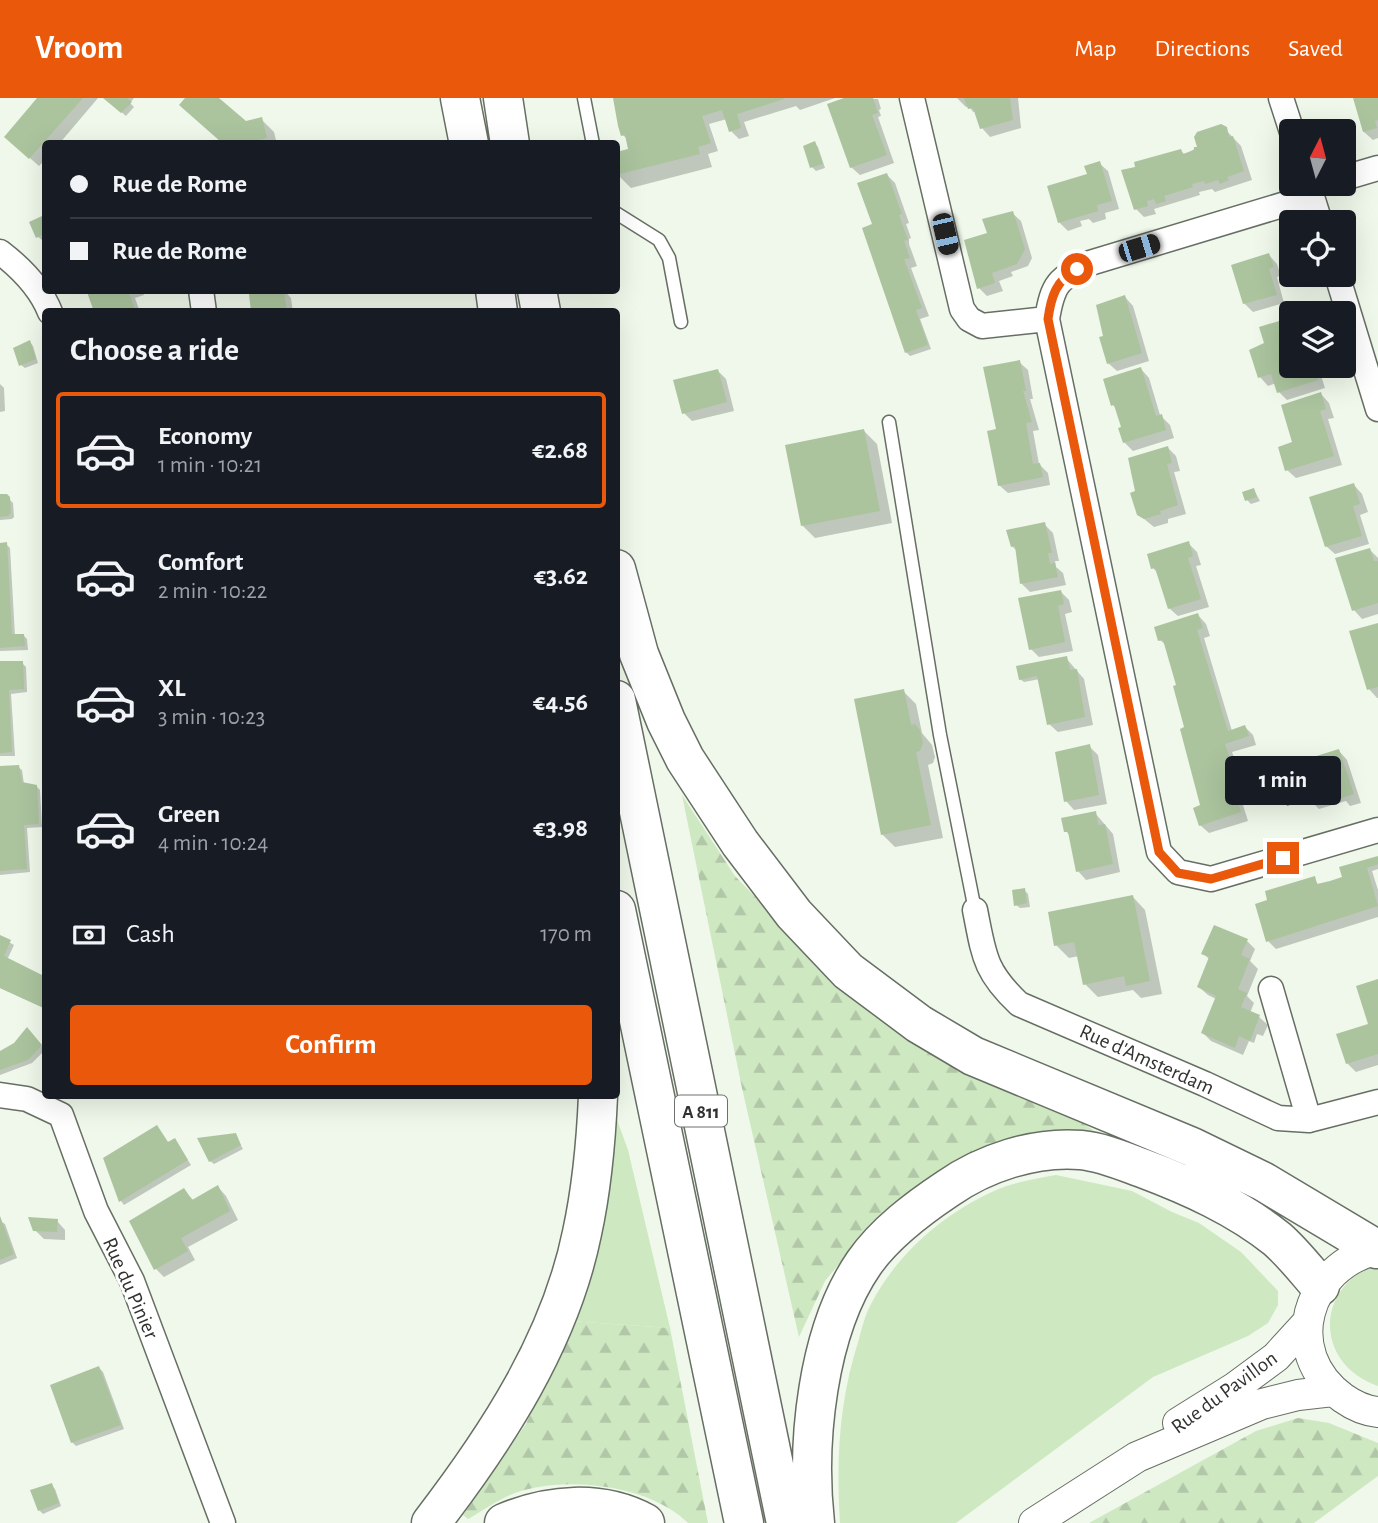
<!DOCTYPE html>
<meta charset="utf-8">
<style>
:root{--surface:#171b24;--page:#20242c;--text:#f1f3f6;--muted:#9ea1a6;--line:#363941;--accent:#ea580c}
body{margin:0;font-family:"Alegreya Sans",sans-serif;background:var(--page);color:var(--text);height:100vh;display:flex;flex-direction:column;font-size:26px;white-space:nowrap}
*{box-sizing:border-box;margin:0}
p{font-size:23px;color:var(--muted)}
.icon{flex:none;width:38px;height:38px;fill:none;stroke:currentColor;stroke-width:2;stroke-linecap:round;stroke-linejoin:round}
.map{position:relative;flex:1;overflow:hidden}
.panel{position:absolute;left:42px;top:210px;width:578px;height:791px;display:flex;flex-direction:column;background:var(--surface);border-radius:7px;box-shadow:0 7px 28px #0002}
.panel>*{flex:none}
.top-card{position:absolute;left:42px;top:42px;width:578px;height:154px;border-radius:7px;box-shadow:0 7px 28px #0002;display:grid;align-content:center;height:154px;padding:0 28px;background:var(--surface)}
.needle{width:46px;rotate:6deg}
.controls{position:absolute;left:1279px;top:21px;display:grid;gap:14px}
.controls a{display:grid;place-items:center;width:77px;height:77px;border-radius:7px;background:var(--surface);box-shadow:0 7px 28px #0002;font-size:35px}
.end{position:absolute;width:32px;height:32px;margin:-16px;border:9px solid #ea580c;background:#fff;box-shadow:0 0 0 4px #fff}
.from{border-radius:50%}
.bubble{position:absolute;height:49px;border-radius:7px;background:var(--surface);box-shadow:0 7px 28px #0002;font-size:23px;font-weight:700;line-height:49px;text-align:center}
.car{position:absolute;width:21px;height:42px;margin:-21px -10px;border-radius:9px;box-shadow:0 0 5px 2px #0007;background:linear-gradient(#222 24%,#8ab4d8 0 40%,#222 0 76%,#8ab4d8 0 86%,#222 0)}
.top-card b{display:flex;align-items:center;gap:24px;height:66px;font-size:26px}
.top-card b+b{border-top:2px solid var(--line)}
.top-card i{width:18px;height:18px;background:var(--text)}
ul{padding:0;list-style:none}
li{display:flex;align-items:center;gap:21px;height:116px;margin:0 14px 10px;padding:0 14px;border:4px solid transparent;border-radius:7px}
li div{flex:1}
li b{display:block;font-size:26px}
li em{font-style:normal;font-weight:700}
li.on{border-color:var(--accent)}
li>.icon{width:63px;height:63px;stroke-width:1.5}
h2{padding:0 28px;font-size:32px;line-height:84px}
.pay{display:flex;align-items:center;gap:18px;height:77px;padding:0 28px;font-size:26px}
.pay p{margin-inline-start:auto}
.action{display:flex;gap:14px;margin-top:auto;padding:14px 28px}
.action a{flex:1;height:80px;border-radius:7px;background:var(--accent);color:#fff;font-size:28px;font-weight:700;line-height:80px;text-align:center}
header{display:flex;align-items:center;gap:42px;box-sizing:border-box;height:98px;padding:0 35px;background:var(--accent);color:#fff}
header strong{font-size:33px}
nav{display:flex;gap:38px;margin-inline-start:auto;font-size:24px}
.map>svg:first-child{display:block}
</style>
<header>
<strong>Vroom</strong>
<nav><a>Map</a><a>Directions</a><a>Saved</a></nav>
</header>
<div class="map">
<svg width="1378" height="1425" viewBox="0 0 1378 1425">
<defs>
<pattern id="forest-firs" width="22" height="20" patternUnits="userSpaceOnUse" patternTransform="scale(1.75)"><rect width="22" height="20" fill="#cee8c2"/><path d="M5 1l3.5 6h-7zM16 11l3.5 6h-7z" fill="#b1c7a7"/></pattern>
<pattern id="water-waves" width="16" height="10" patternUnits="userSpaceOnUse" patternTransform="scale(1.75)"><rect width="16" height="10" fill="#88a17b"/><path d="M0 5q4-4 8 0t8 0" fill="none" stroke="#708465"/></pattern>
</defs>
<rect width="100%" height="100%" fill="#eff8ea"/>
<path fill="#cee8c2" d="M611 1005 628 1052 670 1230 570 1223Z
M1056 1077 1132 1093 1172 1114 1199 1125 1241 1154 1278 1193V1207L1268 1225 1248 1238 1153 1279 956 1425H840C836 1361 839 1303 859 1241 862 1230 865 1217 871 1206 897 1156 943 1116 994 1093 1014 1084 1035 1081 1056 1077Z
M1378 1166V1288C1314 1266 1314 1188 1378 1166Z"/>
<path fill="url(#forest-firs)" d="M682 697 735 778 836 883 1064 1013 1099 1036 964 1059 894 1105 854 1148 825 1183 799 1239 742 990Z
M570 1223 670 1230 708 1425H688C650 1386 559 1376 510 1397 496 1403 482 1413 468 1421L463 1417 526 1326Z
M1298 1320 1329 1325 1378 1345V1378L1314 1425H1089L1256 1333Z"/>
<path fill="url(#water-waves)" d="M1292 670 1302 703 1287 708 1276 675Z"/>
<path fill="#0003" d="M40 0H98L59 46H46V61L39 68 15 47Z
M105 0H134L130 5 134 9 126 18Z
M187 0H217L245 25 261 21 274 34 277 46H222Z
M616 0H835L800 12 796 8 744 24 749 38 739 41 731 33 727 21 709 26 718 53 708 56 712 69 631 90 618 77 616 71V55L630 52 627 41 623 37Z
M849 0 878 1 881 11 879 12 881 18 878 19 894 65 860 77 851 69Z
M957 0H1018L1021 30 990 39 982 30 976 13 973 14 969 8 966 9Z
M1354 0H1378V40L1373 42 1364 34Z
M1225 31 1241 48 1252 82 1215 94 1212 91 1199 94 1200 97 1154 111 1156 116 1144 119 1136 111 1181 53 1185 57Z
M815 45 818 49 825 70 816 73 812 69Z
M1099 65 1108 73 1119 111 1105 115 1106 121 1093 125 1089 121 1080 123 1082 128 1068 133 1059 124 1089 77Z
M887 77 895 85 909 125 906 126 911 140 909 141V146L917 168 911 170 929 218 920 221 931 251 910 258 906 254 874 127Z
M1012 115 1021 123 1032 160 1028 168 1011 174 1013 178 999 183 1003 193 987 198 979 190 989 136Z
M42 120 46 124V141L42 142 38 139Z
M1269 157 1277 166 1281 178 1277 179 1284 205 1253 214 1244 205Z
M92 192H143L144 197 135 200 140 214H96Z
M284 192 291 200 293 214H253Z
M1125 199 1133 208 1149 263 1117 273 1108 265Z
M30 244 33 248 38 265 25 270 21 267Z
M1266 246 1292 268H1318L1325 290 1287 302 1279 294 1276 285 1268 288 1260 279Z
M1019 264 1028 272 1033 301H1030L1039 332 1033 333 1039 366 1048 375 1050 387 1008 395 999 387 998 332Z
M1141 271 1149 280 1160 317 1170 327 1174 340 1133 353 1124 344 1123 330 1117 312 1113 307Z
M718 273 726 281 734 313 692 323 684 315Z
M0 286 4 290 5 313 0 314Z
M1321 296 1329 305 1334 320 1328 321 1342 367 1296 380 1287 372 1295 345Z
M864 333 877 346 892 425 815 440 802 427Z
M1168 350 1176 358 1180 373 1174 374 1186 416 1168 421V425L1154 429 1138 416 1139 394Z
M1354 387 1362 396 1368 414 1360 417 1369 446 1335 456 1326 448Z
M1254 392 1260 403 1251 406 1247 402Z
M0 398H6L13 405 14 419 12 421 0 422Z
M1044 426 1053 435 1059 463H1055L1056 469 1063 475 1066 487 1030 494 1022 486 1017 453 1012 448Z
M1188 445 1197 454 1201 467 1196 468 1209 509 1178 518 1169 510 1158 475 1153 470Z
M6 446 10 450 15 538 23 537 27 541 28 552 0 553V447Z
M1370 452 1378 460V516L1362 521 1354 512Z
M1061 494 1069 502 1072 514 1065 516 1073 553 1039 559 1031 551Z
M1198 517 1206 526 1210 538 1204 540 1232 633 1245 629 1253 637 1256 647 1232 654 1239 673 1233 675 1248 723 1209 735 1200 727 1202 709 1178 589 1167 548 1160 542Z
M1378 527V600H1377L1369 591Z
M1066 560 1084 581 1093 627 1058 634 1049 626 1040 581 1024 584 1020 581Z
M22 565 26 569 27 594 11 596 15 658H0V566Z
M903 593 916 606 922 635 932 647 935 659 933 665 928 667 943 740 895 749 882 736Z
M1089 648 1098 657 1107 706 1074 712 1066 703Z
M1339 653 1347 662 1361 705 1350 708 1346 703 1319 711 1311 703Z
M18 669 22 672 24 686 36 688 40 692 42 729 27 730 30 774 0 777V670Z
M1095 715 1113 736 1120 774 1086 782 1078 773 1071 739 1066 733Z
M1378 760V771L1372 773 1378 792V819L1276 851 1268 843 1314 780 1319 788 1344 780Z
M1024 792 1028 796 1030 809 1020 810 1016 807Z
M1132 798 1145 812 1162 896 1141 900 1133 892 1098 899 1085 886 1079 858 1069 860 1056 847Z
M0 839 14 847 7 862 46 881V911L0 890Z
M1247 843 1255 851 1250 863 1258 871 1247 898 1254 905 1250 915 1259 919 1268 927 1263 938 1257 936 1254 945 1249 943 1243 957 1211 943 1203 935 1216 901 1208 897 1199 889 1210 862 1204 856Z
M1378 883V967L1356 974 1347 965 1370 927Z
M31 935 45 952 32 965 0 977V955Z
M235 1037 243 1051 214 1066 210 1063Z
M175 1042 191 1067 124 1107 121 1103 105 1061Z
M218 1089 226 1098 238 1122 188 1149 195 1162 164 1179 155 1170 184 1092 194 1103Z
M0 1123 5 1126 17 1160 0 1167Z
M57 1123 65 1132V1142L44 1141 35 1132Z
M99 1270 103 1274 124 1331 76 1348 72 1344Z
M51 1387 55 1391 61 1408 43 1416 39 1412Z"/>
<path fill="#abc49e" d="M37 0H83L29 61 4 39Z
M103 0H127L132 4 121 15Z
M185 0H219L246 23 262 19 267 40 259 42 260 46H220L221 44 179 7Z
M613 0H784V1L737 16 741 30 729 34 722 12 702 18 711 45 698 49 700 56 616 77V54L628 51 625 37 621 38 618 28Z
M844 0H873L878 15 872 17 887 57 850 70 827 6Z
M964 0H1010L1013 22 980 31 973 10 968 11Z
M1353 0H1378V22L1375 23 1377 30 1363 34Z
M1221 26 1227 29 1229 39 1233 38 1244 73 1227 79 1229 82 1220 86 1218 82 1205 86 1204 83 1192 86 1193 89 1164 98 1166 103 1156 106 1154 101 1147 103 1148 108 1134 112 1121 72 1135 69 1134 64 1181 51 1183 56 1194 52V49H1197L1194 39 1197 34Z
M815 43 823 66 810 70 803 48Z
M1100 63 1112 103 1097 107 1098 113 1058 125 1047 88 1087 76 1084 68Z
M887 75 902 116 899 117 908 142 904 143 910 160 904 161 922 210 916 212 928 247 905 255 862 130 872 126 857 85Z
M1013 113 1025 151 1017 166 992 175 995 185 977 191 964 142 987 135 982 121Z
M42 118 46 125V135L36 140 29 124Z
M1269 155 1274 169 1269 171 1277 197 1243 206 1231 167Z
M89 192H128L136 214H94L87 194Z
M269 192H284L287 214H251L249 196Z
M1125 197 1142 255 1107 266 1099 239 1103 238 1096 207Z
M1292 219V268H1314L1318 282 1277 295 1271 276 1258 280 1249 252 1264 245 1259 229Z
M30 242 36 261 19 268 13 250Z
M1020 262 1026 293H1023L1032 324 1026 325 1033 366 1040 365 1043 379 998 388 987 333 996 331 983 269Z
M1141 269 1156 318 1162 316 1166 332 1123 345 1118 330 1121 329 1114 307 1111 308 1103 281Z
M718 271 727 304 682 316 673 282Z
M1321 294 1326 311 1320 313 1334 358 1285 373 1278 349 1292 344 1281 307Z
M864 331 880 413 801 428 785 347Z
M1168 348 1172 365 1167 366 1178 407 1160 413 1161 416 1144 421 1137 417 1130 395 1135 393 1128 360Z
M1354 385 1360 406 1353 408 1362 438 1325 449 1309 399Z
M1254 390 1257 399 1245 403 1242 394Z
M0 396H7L10 399 11 415 8 418 0 419Z
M1045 424 1052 455H1048L1050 466 1055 465 1058 479 1020 486 1015 448 1011 449 1006 432Z
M1189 443 1193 458 1188 460 1201 501 1168 511 1155 470 1151 471 1147 456Z
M7 444 12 536H24L25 548 0 550V445Z
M1370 450 1374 463H1378V505L1352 513 1335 460Z
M1061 492 1064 506 1058 508 1065 544 1029 552 1018 500Z
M1198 515 1203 530 1197 532 1228 633 1245 627 1249 638 1225 646 1231 664 1226 667 1241 714 1199 728 1193 710 1200 707 1180 631 1184 629 1173 588 1176 587 1163 542 1158 543 1154 529Z
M1378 525V589L1367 592 1349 533Z
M1067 558 1070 572 1077 571 1085 619 1047 627 1037 578 1019 582 1016 568Z
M0 563H23L24 591 9 592 12 654 0 655Z
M904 591 911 627 915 626 920 632 923 645 920 653 916 654 931 727 881 737 854 601Z
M1090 646 1099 697 1064 704 1055 654Z
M1339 651 1354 696 1340 701 1338 695 1309 704 1297 664Z
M19 667 22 684 37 687 39 726 24 727 27 771 0 773V668Z
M1096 713 1098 727 1105 726 1113 766 1076 774 1068 734H1064L1061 720Z
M1378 758V766L1367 770 1378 808 1266 844 1255 806 1267 802 1265 793 1315 778 1317 786 1330 783 1342 779 1339 769Z
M1025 790 1027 805 1014 808 1012 792Z
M1133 797 1150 883 1126 888 1124 878 1083 887 1074 844 1054 848 1048 814Z
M1214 827 1248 841 1241 857 1250 861 1238 891 1247 895 1241 909 1260 917 1250 943 1239 938 1235 950 1201 935 1216 898 1197 889 1209 859 1201 856Z
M0 837 11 842 4 858 46 879V911L0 890Z
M1378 881V956L1346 966 1336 936 1368 926 1356 888Z
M27 929 42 947 28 962 0 972V953L14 945Z
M157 1027 168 1044 175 1040 188 1062 119 1104 103 1060Z
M236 1035 241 1047 209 1064 197 1040Z
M218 1087 230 1113 181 1140 188 1153 154 1172 129 1123 184 1090 192 1102Z
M0 1118 14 1156 0 1162Z
M28 1119 58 1121 57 1134 33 1133Z
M99 1268 121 1327 71 1345 50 1287Z
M52 1385 59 1405 38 1413 30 1392Z"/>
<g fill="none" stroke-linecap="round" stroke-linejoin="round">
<g stroke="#676f64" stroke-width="15">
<path id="service" d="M584 0 593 46
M616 115 659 142 669 160 681 224
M889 324 940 637 975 812"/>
</g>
<g stroke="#676f64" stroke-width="27">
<path id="minor" d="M912 0 962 211 969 221 982 228 1047 221
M1281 0 1292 34
M1344 80 1378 70
M1308 86 1320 124
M1312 98 1090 165C1058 181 1053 185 1047 221L1159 754 1178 774 1211 781 1378 732
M0 154C21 170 40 189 50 214
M1337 177 1378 311
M201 192 204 214
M975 812C984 857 984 873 1019 906L1205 986 1278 1020 1309 1022 1378 1004
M1271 891 1309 1022
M0 997 27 1001 61 1017 96 1113 132 1183 223 1425"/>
</g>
<g stroke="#676f64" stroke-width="32">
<path id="tertiary" d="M1378 1151C1306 1168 1280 1254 1343 1300 1353 1307 1366 1313 1378 1314
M1178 1325 1234 1290 1276 1259 1307 1225
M1034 1425 1137 1359 1262 1306 1298 1297 1333 1293"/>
</g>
<g stroke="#676f64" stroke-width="41">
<path id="motorway" d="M460 0 469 46
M503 0 510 46
M495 192 498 214
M537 192 541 214
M616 471 639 556 666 623 685 661 740 745 794 816 848 873 919 926 973 958 1192 1049 1264 1084 1376 1151
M616 602 786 1425
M616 812 744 1425
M431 1425C497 1339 560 1243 582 1135 592 1089 596 1044 598 998
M504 1425C548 1406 601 1401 645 1425
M815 1425C806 1345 817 1233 864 1165 885 1135 917 1111 947 1091 984 1065 1035 1048 1081 1052 1102 1054 1123 1063 1142 1070 1190 1088 1237 1109 1277 1141 1293 1155 1306 1172 1320 1188"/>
</g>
<use href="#service" stroke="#fff" stroke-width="12"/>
<use href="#minor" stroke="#fff" stroke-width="24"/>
<use href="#tertiary" stroke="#fff" stroke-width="30"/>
<use href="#motorway" stroke="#fff" stroke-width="38"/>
</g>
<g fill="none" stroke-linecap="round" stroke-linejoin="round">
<path stroke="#ea580c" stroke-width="9" d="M1077 171C1056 182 1051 199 1048 221L1159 754 1178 775 1211 781 1283 760"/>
</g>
<g text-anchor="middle" stroke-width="6" stroke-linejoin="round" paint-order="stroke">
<rect fill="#fff" stroke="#6e706d" stroke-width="2" x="675" y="997.5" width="52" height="31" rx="5"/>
<g font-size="19" font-weight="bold" fill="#30332e">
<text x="701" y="1020">A 811</text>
</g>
<g font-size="21" fill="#30332e" stroke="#fff">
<text transform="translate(1147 961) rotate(24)" y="7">Rue d'Amsterdam</text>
<text transform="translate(131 1190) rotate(66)" y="7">Rue du Pinier</text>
<text transform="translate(1224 1294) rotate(-36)" y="7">Rue du Pavillon</text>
</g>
</g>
</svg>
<div class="controls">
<a><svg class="needle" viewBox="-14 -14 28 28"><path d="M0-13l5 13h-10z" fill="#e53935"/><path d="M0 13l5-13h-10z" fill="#9ea1a6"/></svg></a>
<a><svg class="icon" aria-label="locate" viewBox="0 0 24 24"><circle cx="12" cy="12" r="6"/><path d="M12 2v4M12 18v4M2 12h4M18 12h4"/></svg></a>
<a><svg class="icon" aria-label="layers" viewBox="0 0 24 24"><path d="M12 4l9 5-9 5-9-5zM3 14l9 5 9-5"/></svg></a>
</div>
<i class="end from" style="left:1077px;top:171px"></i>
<i class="end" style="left:1283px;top:760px"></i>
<div class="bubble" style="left:1225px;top:658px;width:116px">1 min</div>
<i class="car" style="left:945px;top:136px;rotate:167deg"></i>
<i class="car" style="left:1139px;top:150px;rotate:73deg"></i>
<div class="top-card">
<b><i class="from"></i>Rue de Rome</b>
<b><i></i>Rue de Rome</b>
</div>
<section class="panel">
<h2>Choose a ride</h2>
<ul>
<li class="on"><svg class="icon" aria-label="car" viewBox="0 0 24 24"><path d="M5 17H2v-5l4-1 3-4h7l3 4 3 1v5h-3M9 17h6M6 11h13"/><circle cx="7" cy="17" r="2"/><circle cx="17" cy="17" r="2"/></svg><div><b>Economy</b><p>1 min · 10:21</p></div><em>€2.68</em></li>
<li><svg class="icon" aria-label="car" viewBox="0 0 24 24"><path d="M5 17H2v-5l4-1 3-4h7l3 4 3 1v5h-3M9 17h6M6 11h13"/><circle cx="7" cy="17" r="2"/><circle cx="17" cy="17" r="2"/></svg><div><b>Comfort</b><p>2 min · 10:22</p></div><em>€3.62</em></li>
<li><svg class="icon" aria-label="car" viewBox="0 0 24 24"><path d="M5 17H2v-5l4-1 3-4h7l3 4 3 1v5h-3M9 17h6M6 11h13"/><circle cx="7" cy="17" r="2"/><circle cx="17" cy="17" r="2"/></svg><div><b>XL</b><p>3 min · 10:23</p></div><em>€4.56</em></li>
<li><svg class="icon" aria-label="car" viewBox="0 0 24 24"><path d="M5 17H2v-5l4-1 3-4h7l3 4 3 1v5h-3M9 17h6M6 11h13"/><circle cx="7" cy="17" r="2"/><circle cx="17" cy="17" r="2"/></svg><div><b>Green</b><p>4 min · 10:24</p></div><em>€3.98</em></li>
</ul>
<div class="pay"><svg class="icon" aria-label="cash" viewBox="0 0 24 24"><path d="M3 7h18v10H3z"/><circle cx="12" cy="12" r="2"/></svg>Cash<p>170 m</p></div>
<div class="action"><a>Confirm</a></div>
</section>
</div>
